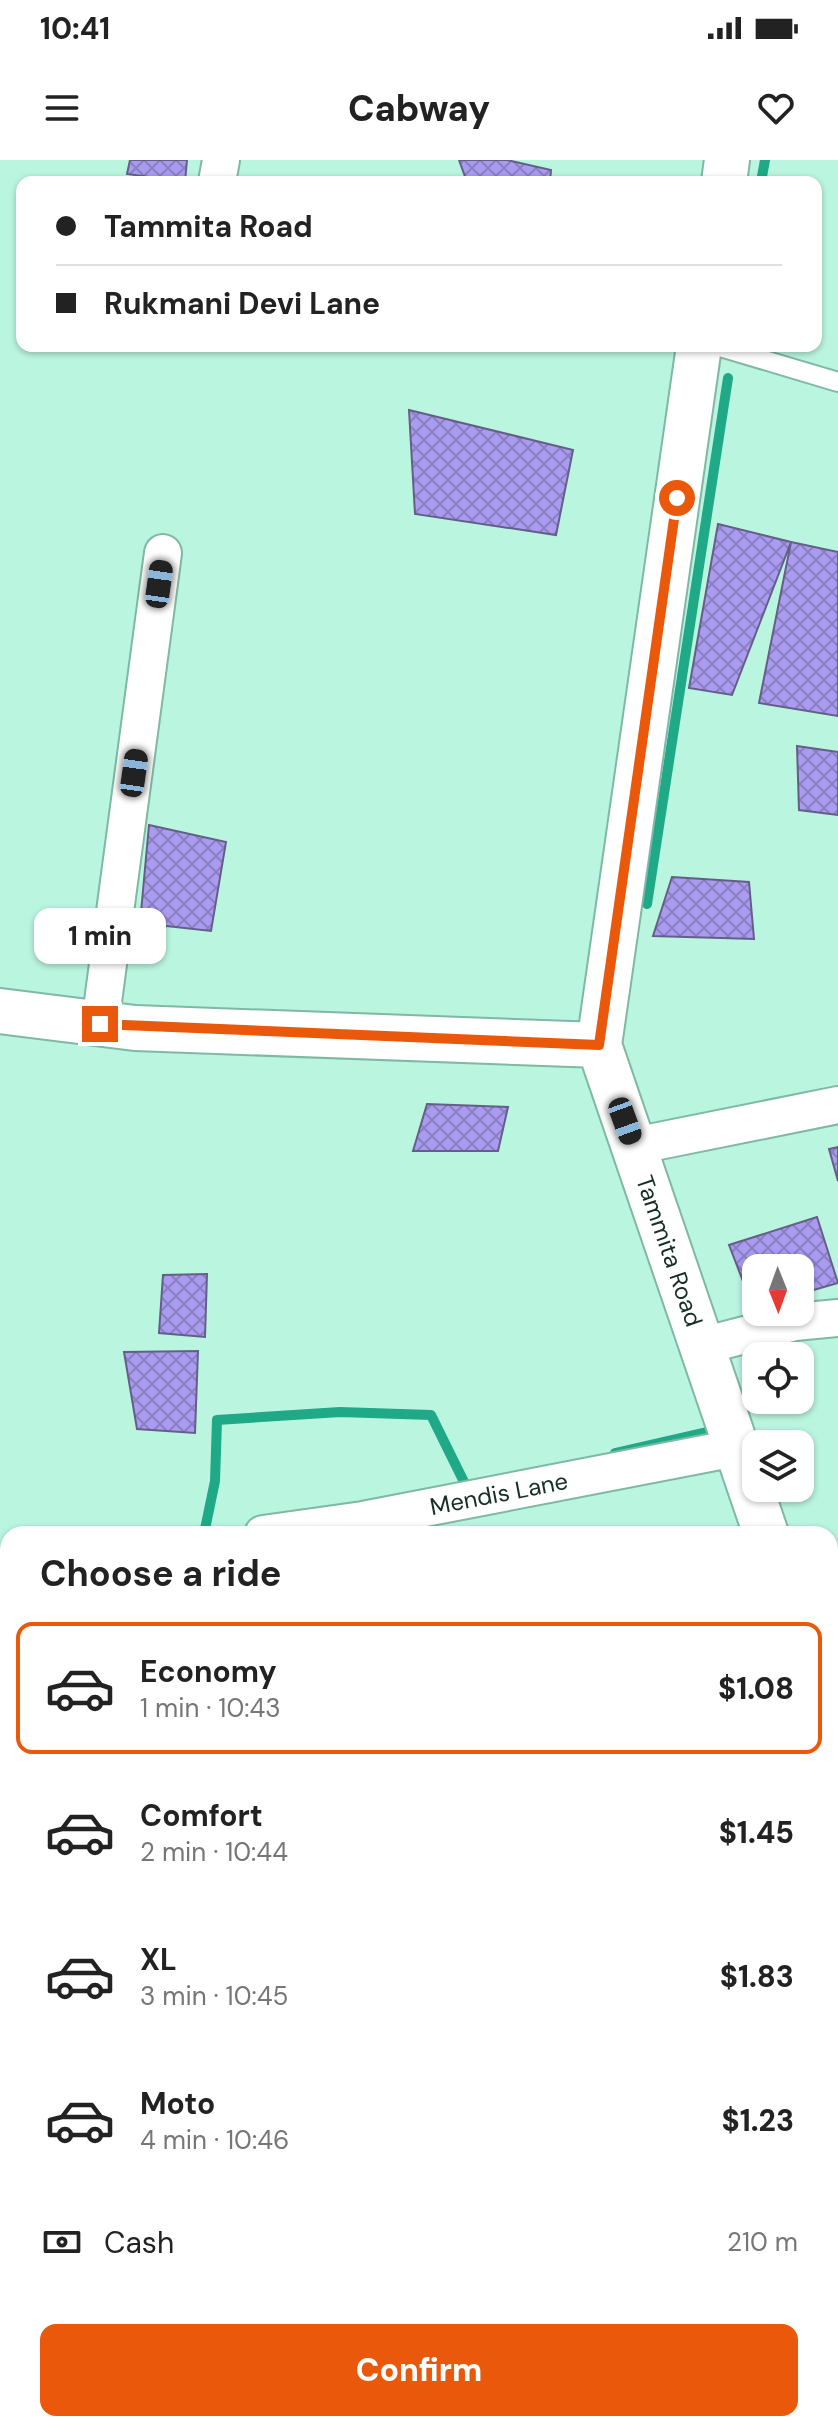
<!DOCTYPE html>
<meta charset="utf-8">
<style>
:root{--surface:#fff;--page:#f2f2f2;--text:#222;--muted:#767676;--line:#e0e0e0;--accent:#ea580c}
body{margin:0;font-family:"DM Sans",sans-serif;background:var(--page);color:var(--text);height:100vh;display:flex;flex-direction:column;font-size:30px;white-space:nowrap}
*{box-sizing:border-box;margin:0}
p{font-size:26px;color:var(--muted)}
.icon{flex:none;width:44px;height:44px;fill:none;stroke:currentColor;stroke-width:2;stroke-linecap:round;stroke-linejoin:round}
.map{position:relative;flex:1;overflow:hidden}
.side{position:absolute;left:0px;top:1366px;width:838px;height:906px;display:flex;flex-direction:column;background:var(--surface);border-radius:24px 24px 0 0;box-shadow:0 2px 6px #0004}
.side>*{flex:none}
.banner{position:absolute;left:16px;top:16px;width:806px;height:176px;border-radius:16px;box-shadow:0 2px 6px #0004;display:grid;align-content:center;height:176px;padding:0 40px;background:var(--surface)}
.needle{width:52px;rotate:179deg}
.tools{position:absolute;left:742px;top:1094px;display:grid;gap:16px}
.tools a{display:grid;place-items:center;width:72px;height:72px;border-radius:16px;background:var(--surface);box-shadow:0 2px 6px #0004;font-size:40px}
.end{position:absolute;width:36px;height:36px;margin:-18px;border:10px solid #ea580c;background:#fff;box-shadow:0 0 0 4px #fff}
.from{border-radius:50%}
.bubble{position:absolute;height:56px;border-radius:16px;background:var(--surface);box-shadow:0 2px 6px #0004;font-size:26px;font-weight:800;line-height:56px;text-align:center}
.car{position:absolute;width:24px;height:48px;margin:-24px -12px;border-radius:10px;box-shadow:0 0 6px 2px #0007;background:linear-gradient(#222 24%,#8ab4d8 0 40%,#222 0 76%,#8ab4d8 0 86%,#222 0)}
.banner b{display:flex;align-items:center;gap:28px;height:76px;font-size:30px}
.banner b+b{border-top:2px solid var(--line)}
.banner i{width:20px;height:20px;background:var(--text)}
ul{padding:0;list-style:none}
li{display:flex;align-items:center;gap:24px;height:132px;margin:0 16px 12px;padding:0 24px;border:4px solid transparent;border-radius:16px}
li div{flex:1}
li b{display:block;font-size:30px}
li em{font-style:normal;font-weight:800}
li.selected{border-color:var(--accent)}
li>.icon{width:72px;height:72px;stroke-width:1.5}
h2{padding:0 40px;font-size:36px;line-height:96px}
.pay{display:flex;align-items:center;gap:20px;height:88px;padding:0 40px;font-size:30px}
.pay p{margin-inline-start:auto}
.button{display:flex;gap:16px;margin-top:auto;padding:16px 40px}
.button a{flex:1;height:92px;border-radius:16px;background:var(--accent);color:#fff;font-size:32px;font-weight:800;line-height:92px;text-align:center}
.status{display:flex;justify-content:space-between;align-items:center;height:56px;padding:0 40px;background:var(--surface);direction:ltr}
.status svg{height:22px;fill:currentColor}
header{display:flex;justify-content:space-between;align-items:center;height:104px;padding:0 40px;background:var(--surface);font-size:36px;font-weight:800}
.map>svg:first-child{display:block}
</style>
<div class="status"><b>10:41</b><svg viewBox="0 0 49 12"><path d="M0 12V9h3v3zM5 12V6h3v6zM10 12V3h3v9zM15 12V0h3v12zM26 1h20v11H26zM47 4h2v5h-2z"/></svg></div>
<header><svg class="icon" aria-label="menu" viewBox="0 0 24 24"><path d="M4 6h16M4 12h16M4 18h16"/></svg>Cabway<svg class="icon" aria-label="heart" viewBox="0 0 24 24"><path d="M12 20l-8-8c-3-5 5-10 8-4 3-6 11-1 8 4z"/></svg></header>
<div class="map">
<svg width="838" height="2271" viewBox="0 0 838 2271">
<defs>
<pattern id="building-cross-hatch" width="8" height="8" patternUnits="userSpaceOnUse" patternTransform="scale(2)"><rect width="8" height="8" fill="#aa9bf0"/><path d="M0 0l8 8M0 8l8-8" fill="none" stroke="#897fc2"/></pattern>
</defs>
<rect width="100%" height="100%" fill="#baf5e0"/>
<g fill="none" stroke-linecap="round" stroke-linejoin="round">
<path stroke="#20a987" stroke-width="10" d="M761 22 765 0
M647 744 728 218
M615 1293 711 1271 708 1262
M204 1374 215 1321 217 1260 340 1252 431 1255 467 1328 471 1327
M0 1420 8 1422"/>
</g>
<path fill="url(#building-cross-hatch)" stroke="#655f88" stroke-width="2" d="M130 0H187L185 22 127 14Z
M459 0H507L551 10 550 22H467Z
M409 250 573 290 556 375 415 354Z
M718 364 791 382 732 535 689 528Z
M791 382 838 392V556L759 543Z
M797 586 838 592V655L799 650Z
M149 665 226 682 211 771 140 763Z
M672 717 749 722 754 779 653 776Z
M427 944 508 947 498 991H413Z
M838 987V1021L829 989Z
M817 1057 838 1123 800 1134V1108H756V1146L753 1147 729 1085Z
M207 1114 205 1177 159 1173 163 1115Z
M198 1191 195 1273 137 1269 124 1192Z
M830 1733 838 1748V1806L830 1810Z
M838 1973V2050L830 2052V1977Z
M838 2165V2255L830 2257V2166Z"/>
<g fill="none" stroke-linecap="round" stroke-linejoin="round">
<g stroke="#7fb8a5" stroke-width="22">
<path id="lane" d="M717 186 838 222"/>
</g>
<g stroke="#7fb8a5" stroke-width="40">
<path id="street" d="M217 22 221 0
M100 864 163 393
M634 986 838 945
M702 1186 795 1162 838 1158
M263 1374 363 1360 735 1288
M0 1449 8 1450
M266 2264 270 2271
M645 2264 646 2271"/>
</g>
<g stroke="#7fb8a5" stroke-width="48">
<path id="secondary" d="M724 22 727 0
M699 186 599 885 766 1374
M0 851 135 868 599 885
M830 1547 838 1569"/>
</g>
<g stroke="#7fb8a5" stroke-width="48">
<path id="primary" d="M830 1876 838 1872
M37 2271 51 2264"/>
</g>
<use href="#lane" stroke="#fff" stroke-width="18"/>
<use href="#street" stroke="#fff" stroke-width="36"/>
<use href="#secondary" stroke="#fff" stroke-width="44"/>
<use href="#primary" stroke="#fff" stroke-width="44"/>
</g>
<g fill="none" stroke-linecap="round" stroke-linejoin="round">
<path stroke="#ea580c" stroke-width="10" d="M100 864 599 885 677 338"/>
</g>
<g text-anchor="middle" stroke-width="7" stroke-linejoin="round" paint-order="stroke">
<g font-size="24" fill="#162e26" stroke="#fff">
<text transform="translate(669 1091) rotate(71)" y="8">Tammita Road</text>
<text transform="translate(499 1334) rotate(-11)" y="8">Mendis Lane</text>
</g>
</g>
</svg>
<div class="tools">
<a><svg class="needle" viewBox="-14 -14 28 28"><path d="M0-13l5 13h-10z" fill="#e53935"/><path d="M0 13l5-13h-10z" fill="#767676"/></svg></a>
<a><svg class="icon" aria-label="locate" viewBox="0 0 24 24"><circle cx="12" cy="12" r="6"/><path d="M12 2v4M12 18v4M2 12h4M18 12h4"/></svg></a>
<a><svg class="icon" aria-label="layers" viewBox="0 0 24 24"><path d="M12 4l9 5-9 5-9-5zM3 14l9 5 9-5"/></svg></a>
</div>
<i class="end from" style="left:677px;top:338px"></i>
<i class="end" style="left:100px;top:864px"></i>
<div class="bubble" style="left:34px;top:748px;width:132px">1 min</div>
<i class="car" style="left:159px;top:424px;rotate:8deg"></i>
<i class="car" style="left:134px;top:613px;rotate:8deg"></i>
<i class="car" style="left:625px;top:961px;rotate:160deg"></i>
<div class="banner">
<b><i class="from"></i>Tammita Road</b>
<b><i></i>Rukmani Devi Lane</b>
</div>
<section class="side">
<h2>Choose a ride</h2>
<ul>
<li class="selected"><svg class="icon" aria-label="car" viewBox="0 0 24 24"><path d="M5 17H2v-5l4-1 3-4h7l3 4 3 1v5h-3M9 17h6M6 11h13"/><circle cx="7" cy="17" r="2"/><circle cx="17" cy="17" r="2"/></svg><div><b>Economy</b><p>1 min · 10:43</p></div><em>$1.08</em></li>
<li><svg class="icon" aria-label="car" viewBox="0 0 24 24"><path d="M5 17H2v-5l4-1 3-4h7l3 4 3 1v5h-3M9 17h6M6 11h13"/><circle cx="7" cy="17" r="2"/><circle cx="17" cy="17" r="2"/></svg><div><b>Comfort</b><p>2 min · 10:44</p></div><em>$1.45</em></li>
<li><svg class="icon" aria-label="car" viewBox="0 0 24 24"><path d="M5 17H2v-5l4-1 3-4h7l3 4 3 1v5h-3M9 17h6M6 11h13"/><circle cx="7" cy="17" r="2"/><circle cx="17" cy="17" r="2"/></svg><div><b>XL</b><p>3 min · 10:45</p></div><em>$1.83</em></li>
<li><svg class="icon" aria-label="car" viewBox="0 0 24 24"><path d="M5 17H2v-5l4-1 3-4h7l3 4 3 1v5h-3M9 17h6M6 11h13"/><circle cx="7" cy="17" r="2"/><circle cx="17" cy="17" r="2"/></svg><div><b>Moto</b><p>4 min · 10:46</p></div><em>$1.23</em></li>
</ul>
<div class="pay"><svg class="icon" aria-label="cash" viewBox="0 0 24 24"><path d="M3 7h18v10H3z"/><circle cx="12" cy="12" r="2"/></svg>Cash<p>210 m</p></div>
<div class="button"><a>Confirm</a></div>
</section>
</div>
